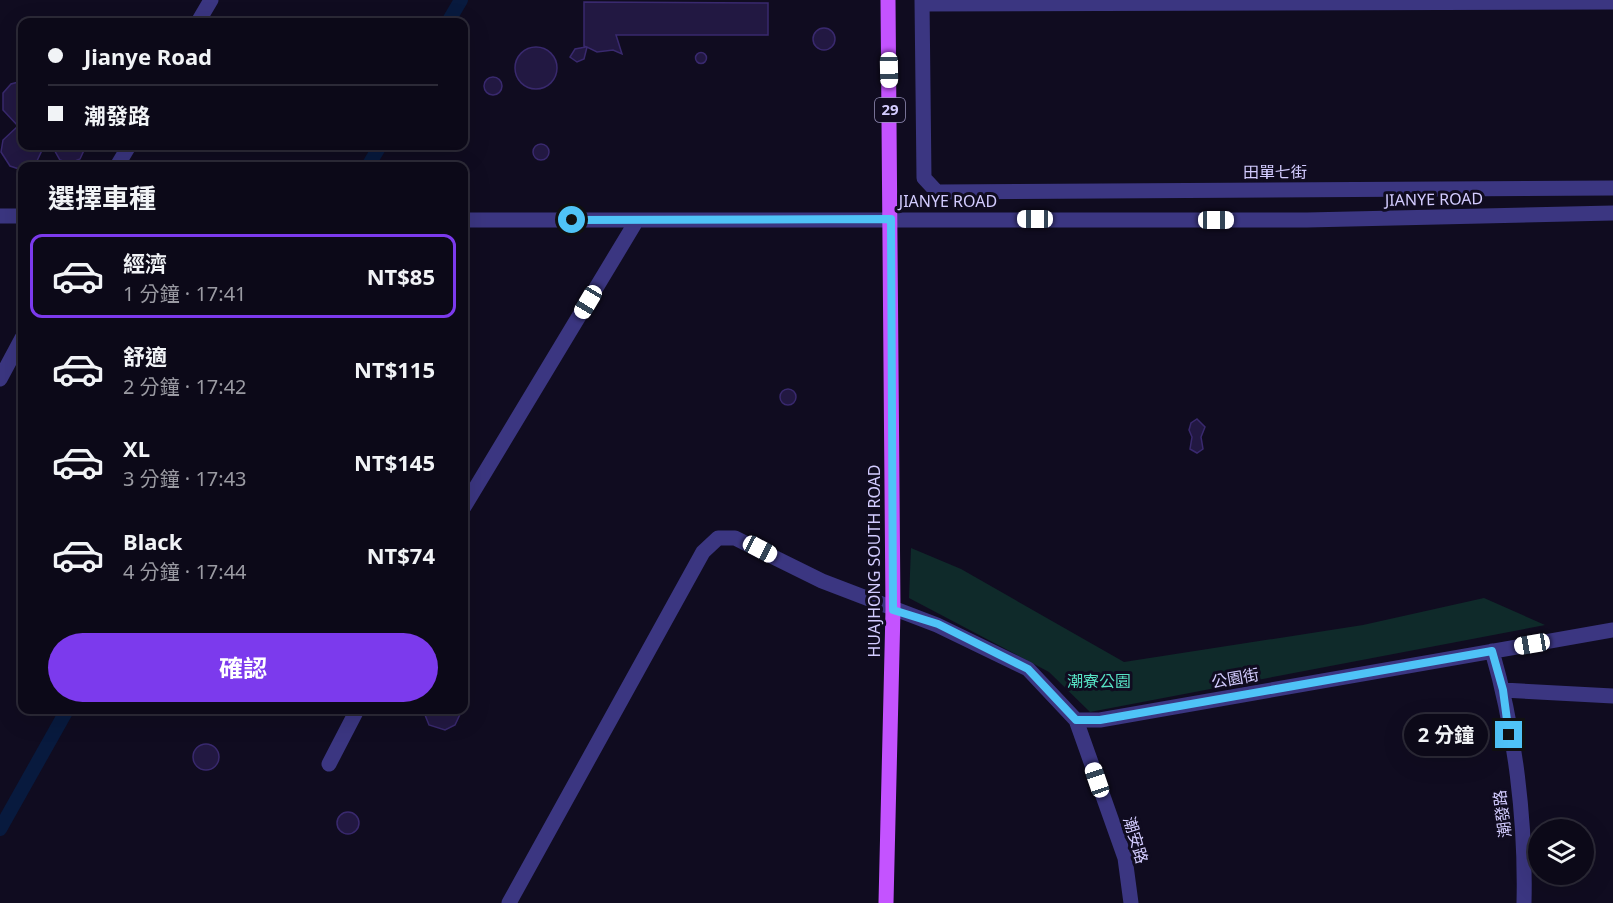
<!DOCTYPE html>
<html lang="zh-TW">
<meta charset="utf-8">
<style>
:root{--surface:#0c0918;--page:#151221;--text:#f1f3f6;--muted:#9a9aa2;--line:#2c2a37;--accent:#7c3aed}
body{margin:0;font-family:"Noto Sans","Noto Sans TC",sans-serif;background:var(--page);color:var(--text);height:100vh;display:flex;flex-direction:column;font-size:22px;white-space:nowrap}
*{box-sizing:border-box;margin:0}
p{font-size:20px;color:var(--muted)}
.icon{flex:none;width:33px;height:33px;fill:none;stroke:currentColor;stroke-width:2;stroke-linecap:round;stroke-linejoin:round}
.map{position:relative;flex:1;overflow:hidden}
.side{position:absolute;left:18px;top:162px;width:450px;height:552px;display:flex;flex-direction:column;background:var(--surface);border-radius:12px;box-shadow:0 6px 24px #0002,0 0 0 2px var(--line)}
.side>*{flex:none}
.top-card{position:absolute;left:18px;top:18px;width:450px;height:132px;border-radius:12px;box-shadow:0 6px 24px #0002,0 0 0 2px var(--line);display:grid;align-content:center;height:132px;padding:0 30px;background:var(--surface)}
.tools{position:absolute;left:1528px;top:819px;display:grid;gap:12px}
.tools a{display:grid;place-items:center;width:66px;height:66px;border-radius:50%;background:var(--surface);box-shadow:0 6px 24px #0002,0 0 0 2px var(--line);font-size:30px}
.end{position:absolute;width:27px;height:27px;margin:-14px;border:8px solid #4fc3f7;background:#111;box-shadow:0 0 0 3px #111}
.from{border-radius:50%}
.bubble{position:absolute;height:42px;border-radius:21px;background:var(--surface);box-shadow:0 6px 24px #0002,0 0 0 2px var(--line);font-size:20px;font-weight:700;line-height:42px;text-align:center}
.car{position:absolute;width:18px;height:36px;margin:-18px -9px;border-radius:8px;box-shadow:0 0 4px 2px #0007;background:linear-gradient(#fff 24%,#345 0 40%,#fff 0 76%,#345 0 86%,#fff 0)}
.top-card b{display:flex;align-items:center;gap:21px;height:57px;font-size:22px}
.top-card b+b{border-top:2px solid var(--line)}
.top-card i{width:15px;height:15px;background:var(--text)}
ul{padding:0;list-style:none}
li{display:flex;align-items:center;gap:18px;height:84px;margin:0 12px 9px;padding:0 18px;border:3px solid transparent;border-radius:12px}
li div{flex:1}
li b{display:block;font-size:22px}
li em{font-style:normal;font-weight:700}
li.active{border-color:var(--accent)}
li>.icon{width:54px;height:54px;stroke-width:1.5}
h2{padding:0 30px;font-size:27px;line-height:72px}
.action{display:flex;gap:12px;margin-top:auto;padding:12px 30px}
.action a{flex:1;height:69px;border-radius:36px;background:var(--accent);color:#fff;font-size:24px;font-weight:700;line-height:69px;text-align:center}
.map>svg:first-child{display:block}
</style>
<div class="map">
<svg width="1613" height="903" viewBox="0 0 1613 903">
<rect width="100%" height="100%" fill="#100c20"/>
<path fill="#0f2a2a" d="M911 548 961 569 1124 662 1363 625 1484 598 1545 625 1090 712 1049 672 909 598Z"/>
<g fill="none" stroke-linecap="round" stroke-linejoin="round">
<path stroke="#081a3e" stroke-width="14" d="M448 22 461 0
M368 166 380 146
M0 829 67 710"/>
</g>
<path fill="#221842" stroke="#39296e" stroke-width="1.5" d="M584 2 768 3V35H616L622 54 613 50 597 52 587 47 584 59 577 62 570 57 575 49 586 47 584 46Z
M813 39a11 11 0 1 1 22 0a11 11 0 1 1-22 0Z
M515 68a21 21 0 1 1 42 0a21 21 0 1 1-42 0Z
M695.5 58a5.5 5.5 0 1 1 11 0a5.5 5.5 0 1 1-11 0Z
M484 86a9 9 0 1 1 18 0a9 9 0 1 1-18 0Z
M22 81V146H44L36 163 32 166H22V170L10 166 1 152 3 140 18 126 3 110V93L11 84Z
M533 152a8 8 0 1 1 16 0a8 8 0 1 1-16 0Z
M52 146H86L80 159 70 163 60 160Z
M780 397a8 8 0 1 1 16 0a8 8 0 1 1-16 0Z
M1197 419 1205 427 1201 437 1203 449 1197 453 1190 449 1192 437 1189 430 1191 423Z
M423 710H462L455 725 445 730 429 725Z
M193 757a13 13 0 1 1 26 0a13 13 0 1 1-26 0Z
M337 823a11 11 0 1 1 22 0a11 11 0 1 1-22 0Z"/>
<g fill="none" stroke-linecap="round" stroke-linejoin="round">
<path stroke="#3b3681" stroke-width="15" d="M922 0 924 178 937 192 1613 188
M922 4 1613 2
M198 22 211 0
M117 166 129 146
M0 216H22
M464 220H1307L1613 213
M0 379 22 338
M464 507 637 220
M1492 651C1515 730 1526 821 1524 903
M1503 690 1613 696
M1076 720 1125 858 1131 903
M329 764 357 710
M509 903 703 552 718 538H735L822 581 937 625 1028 669 1076 720H1100L1613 630"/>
<path stroke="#c453ff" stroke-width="15" d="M886 903 893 610 888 0"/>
</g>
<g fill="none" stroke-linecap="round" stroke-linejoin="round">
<path stroke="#4fc3f7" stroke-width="8" d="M572 220 891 219 893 610 938 624 1028 669 1076 720H1100L1492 651 1503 690 1509 735"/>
</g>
<g text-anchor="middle" stroke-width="6" stroke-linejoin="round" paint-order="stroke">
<rect fill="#100c20" stroke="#9892bc" stroke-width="1.5" x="875" y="98" width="30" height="24" rx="4.5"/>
<g font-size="15" font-weight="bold" fill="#d3ccff">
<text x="890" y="115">29</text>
</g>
<g font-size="16" fill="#d3ccff" stroke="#100c20">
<text x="1275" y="178">田單七街</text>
<text transform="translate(1434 199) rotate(-1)" y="6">JIANYE ROAD</text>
<text x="948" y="207">JIANYE ROAD</text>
<text transform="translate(874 561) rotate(-90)" y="6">HUAJHONG SOUTH ROAD</text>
<text transform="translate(1235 678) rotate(-10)" y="6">公園街</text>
<text transform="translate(1502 814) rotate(-97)" y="6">潮發路</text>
<text transform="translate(1136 840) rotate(73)" y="6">潮安路</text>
</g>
<g font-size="16" fill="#56e1c3" stroke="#100c20">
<text x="1099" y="687">潮寮公園</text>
</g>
</g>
</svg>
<div class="tools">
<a><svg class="icon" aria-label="layers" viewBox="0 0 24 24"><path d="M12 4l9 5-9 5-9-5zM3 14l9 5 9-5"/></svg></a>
</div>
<i class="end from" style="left:572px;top:220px"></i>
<i class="end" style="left:1509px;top:735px"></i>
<div class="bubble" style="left:1404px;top:714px;width:84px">2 分鐘</div>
<i class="car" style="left:889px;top:70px;rotate:179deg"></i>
<i class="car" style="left:1035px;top:219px;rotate:270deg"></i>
<i class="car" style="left:1216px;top:220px;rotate:90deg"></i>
<i class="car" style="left:588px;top:302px;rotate:211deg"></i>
<i class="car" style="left:760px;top:549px;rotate:118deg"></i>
<i class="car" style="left:1532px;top:644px;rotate:260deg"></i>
<i class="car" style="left:1097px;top:780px;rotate:341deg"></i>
<div class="top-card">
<b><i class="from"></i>Jianye Road</b>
<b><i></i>潮發路</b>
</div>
<section class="side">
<h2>選擇車種</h2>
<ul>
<li class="active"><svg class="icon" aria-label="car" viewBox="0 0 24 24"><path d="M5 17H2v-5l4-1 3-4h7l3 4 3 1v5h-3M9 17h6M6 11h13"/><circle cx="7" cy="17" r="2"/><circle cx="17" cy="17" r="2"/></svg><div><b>經濟</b><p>1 分鐘 · 17:41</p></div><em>NT$85</em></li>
<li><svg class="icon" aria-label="car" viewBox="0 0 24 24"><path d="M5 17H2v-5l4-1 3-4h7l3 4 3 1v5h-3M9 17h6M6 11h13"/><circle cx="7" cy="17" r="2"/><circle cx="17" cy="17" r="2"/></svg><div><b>舒適</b><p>2 分鐘 · 17:42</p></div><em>NT$115</em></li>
<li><svg class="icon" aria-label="car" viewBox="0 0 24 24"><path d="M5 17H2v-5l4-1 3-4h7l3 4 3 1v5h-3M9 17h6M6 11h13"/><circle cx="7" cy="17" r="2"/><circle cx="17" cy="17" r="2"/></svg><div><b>XL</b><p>3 分鐘 · 17:43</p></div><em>NT$145</em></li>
<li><svg class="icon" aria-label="car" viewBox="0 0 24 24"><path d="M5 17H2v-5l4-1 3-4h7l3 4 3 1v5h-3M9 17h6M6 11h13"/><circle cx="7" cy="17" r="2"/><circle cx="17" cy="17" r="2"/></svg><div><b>Black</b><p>4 分鐘 · 17:44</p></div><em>NT$74</em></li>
</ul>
<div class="action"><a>確認</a></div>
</section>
</div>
